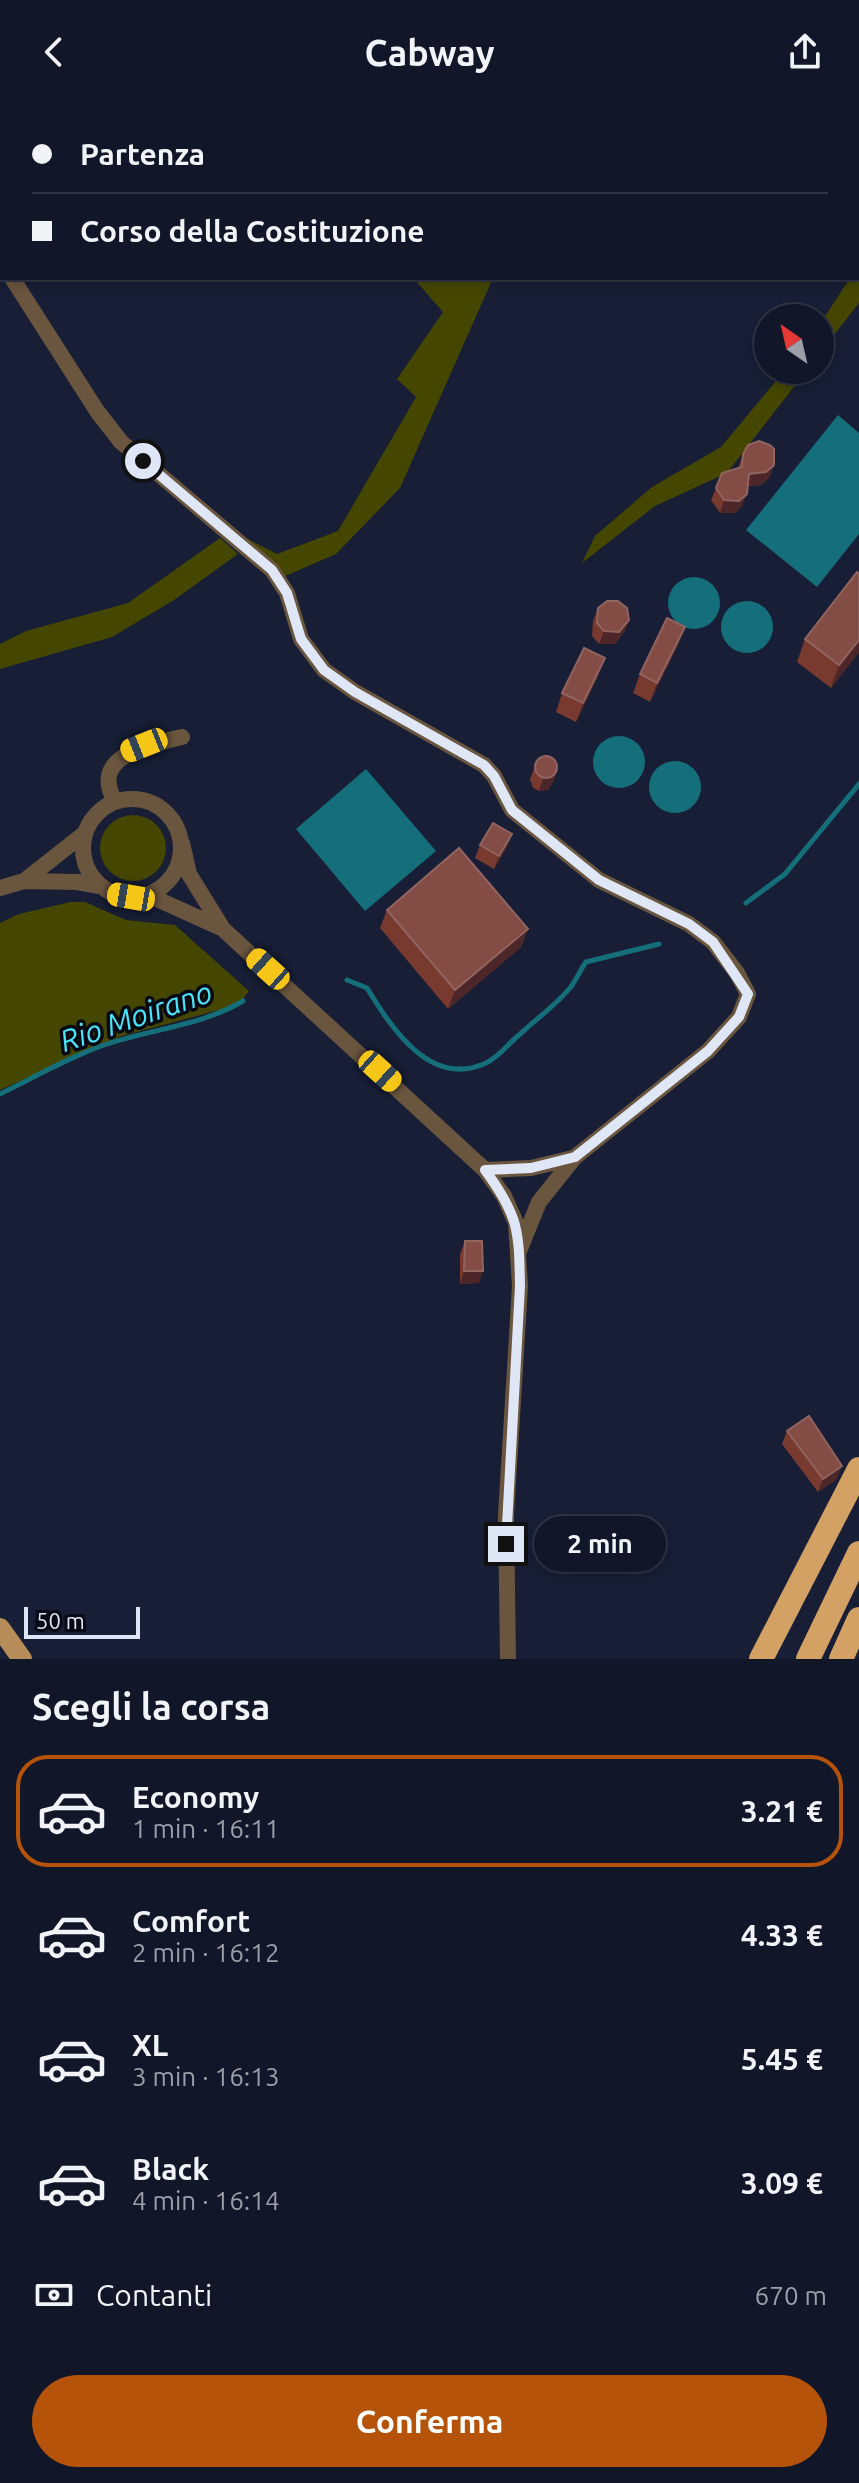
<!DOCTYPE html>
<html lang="it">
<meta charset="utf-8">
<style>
:root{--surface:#111628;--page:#1a1f30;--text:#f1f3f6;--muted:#9c9fa8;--line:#303545;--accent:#b45309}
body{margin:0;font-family:Ubuntu,sans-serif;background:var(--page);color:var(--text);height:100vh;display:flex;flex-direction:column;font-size:30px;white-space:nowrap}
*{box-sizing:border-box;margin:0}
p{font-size:26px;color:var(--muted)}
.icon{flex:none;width:44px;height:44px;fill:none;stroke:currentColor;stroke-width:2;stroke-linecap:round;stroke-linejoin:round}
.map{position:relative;height:1555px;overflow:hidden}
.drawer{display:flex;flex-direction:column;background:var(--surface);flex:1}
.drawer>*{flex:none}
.top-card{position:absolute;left:0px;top:0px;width:860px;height:176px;box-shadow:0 4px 12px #0003,0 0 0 2px var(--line);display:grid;align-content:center;height:176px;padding:0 32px;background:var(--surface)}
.needle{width:52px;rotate:326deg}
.controls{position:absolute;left:754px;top:200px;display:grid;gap:16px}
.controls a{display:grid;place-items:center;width:80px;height:80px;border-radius:50%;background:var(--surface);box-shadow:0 4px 12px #0003,0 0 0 2px var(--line);font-size:40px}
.scale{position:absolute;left:24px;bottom:20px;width:116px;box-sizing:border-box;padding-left:8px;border:4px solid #dfe6f5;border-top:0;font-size:22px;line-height:28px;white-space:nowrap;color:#dfe6f5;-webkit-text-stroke:6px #060913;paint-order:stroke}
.end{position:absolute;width:36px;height:36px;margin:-18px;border:10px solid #dfe6f5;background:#111;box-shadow:0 0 0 4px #111}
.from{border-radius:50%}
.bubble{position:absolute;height:56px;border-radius:28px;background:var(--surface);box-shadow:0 4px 12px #0003,0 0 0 2px var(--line);font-size:26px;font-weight:600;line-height:56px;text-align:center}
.car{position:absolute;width:24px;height:48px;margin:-24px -12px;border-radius:10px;box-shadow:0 0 6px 2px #0007;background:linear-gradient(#f5c518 24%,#345 0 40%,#f5c518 0 76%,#345 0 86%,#f5c518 0)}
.top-card b{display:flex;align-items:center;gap:28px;height:76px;font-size:30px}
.top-card b+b{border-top:2px solid var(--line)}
.top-card i{width:20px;height:20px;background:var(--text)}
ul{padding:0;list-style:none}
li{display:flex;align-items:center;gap:24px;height:112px;margin:0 16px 12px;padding:0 16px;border:4px solid transparent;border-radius:32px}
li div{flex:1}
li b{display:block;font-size:30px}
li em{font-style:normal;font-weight:600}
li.active{border-color:var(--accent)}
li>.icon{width:72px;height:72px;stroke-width:1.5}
h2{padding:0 32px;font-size:36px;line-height:96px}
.pay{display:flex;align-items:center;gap:20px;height:88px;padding:0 32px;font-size:30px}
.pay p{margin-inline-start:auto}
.primary-button{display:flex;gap:16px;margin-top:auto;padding:16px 32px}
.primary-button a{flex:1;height:92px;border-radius:48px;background:var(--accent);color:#fff;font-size:32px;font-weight:600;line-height:92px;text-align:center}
header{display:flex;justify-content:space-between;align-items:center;height:104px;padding:0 32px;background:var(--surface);font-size:36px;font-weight:600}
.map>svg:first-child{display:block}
</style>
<header><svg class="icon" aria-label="back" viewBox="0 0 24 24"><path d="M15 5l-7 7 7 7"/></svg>Cabway<svg class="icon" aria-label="share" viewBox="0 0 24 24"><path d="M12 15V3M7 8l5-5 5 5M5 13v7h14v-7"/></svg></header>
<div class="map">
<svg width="859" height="1555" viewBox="0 0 859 1555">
<rect width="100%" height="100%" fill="#171e35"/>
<path fill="#454700" d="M859 160V199L820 249V220L850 174H858Z
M415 174H493L400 384 336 450 283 473 242 432 277 450 338 427 416 293 397 275 443 208 414 175Z
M785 266H807L727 369 655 402 582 459 595 432 652 383 721 343Z
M220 434 238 450 174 496 112 533 0 565V540L26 527 128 499Z
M100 744a33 33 0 1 1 66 0a33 33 0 1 1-66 0Z
M70 798H85L126 816 175 821 249 887 238 901 122 932 0 986V819L19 810Z"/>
<path fill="#156f7a" d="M838 311 859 329V430L817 483 746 426Z
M668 499a26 26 0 1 1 52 0a26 26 0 1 1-52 0Z
M721 523a26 26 0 1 1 52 0a26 26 0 1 1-52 0Z
M593 658a26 26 0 1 1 52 0a26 26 0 1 1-52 0Z
M649 683a26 26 0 1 1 52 0a26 26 0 1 1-52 0Z
M366 665 436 747 365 807 296 725Z"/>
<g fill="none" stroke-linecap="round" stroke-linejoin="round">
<path stroke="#156f7a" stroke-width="5" d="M746 799 785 770 859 680
M347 876 367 884C391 923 430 985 486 959 499 953 508 940 519 931 536 915 555 902 570 884 576 877 580 866 586 858L659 840
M0 990C35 973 71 952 107 940 152 925 203 921 243 897"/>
<path stroke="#6a563e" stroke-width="16" d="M271 0 273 2
M372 2 374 0
M0 155 2 158
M12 174 97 307 121 338 272 466 287 489 301 535 324 566 355 588 484 661 494 672 512 706 599 776 689 820 713 838 737 869 748 890 739 913 708 947 575 1053 539 1098 519 1147
M83 744a49 49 0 1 1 98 0a49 49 0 1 1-98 0Z
M115 697C88 651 152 640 182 633
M182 739 189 770 223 825 485 1066 504 1092 516 1119 520 1182 506 1411 508 1555
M24 777 77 778 100 782
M0 784 24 777 85 729
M148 791 221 824
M485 1066 531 1064 573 1054"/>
<path stroke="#b68c59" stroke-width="20" d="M0 1524 22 1555"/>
<path stroke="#d4a164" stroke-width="24" d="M761 1555 859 1365
M808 1555 859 1449
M841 1555 859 1515"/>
</g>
<path fill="#78392f" d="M743 350 774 361 769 374 761 381 748 382 742 402 735 409H720L711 396 722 369 738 364Z
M598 504 629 516 624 528 615 540H599L592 532 593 517Z
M805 535 859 548 831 584 797 558Z
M678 541 650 598 633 589 640 570Z
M598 572 576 618 556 608 562 589Z
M535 662 558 665 553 678 548 686 539 687 533 684 530 675Z
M512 730 507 743 494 765 475 754 480 741Z
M387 806 528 825 521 843 448 905 380 824Z
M465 1137 479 1179 460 1180V1150Z
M787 1327 837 1375 818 1388 782 1340Z"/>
<path fill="#4c2628" d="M0 0H5L4 2H2L0 13Z
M2 39V52L0 53V40Z
M774 361 769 374 761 381 745 382 749 370Z
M747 390 742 402 735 409H720L724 396Z
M629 516 624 528 615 540H599L604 527Z
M685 523 678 541 650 598 657 579Z
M859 536V548L831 584 839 561Z
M605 554 598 572 576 618 583 599Z
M558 665 553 678 548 686 539 687 543 674Z
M512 730 507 743 494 765 499 752Z
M528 825 521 843 448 905 455 886Z
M464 1167H483L479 1179 460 1180Z
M842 1362 837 1375 818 1388 823 1375Z"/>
<path fill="#834c44" stroke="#916460" stroke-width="2" d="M406 0H505L503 2H404Z
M0 9 2 13V39L0 40Z
M759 337 770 341 774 345V361L766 368 749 370 747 390 739 397 724 396 716 384 722 369 742 363 743 350 748 341Z
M857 468 859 470V536L839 561 805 535Z
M607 497H618L627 504 629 516 619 528 604 527 597 519 598 504Z
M667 514 685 523 657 579 640 570Z
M584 544 605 554 583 599 562 589Z
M535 663a11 11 0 1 1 22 0a11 11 0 1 1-22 0Z
M493 719 512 730 499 752 480 741Z
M459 744 528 825 455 886 387 806Z
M465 1137H482L483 1167H464Z
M809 1312 842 1362 823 1375 787 1327Z"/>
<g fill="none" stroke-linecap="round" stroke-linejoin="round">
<path stroke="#dfe6f5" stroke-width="10" d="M143 357 272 466 287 489 301 535 324 566 355 588 484 661 494 672 512 706 599 776 689 820 713 838 748 890 739 913 708 947 575 1053 531 1064 485 1066C519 1112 519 1127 520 1182L506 1440"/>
</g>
<g text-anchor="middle" stroke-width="7" stroke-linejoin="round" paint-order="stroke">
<g font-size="30" font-style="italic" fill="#49e6fa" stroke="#060913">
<text transform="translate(136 913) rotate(-19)" y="10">Rio Moirano</text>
</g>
</g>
</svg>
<div class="controls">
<a><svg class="needle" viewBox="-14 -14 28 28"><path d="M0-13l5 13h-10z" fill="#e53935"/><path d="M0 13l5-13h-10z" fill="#9c9fa8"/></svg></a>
</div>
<div class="scale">50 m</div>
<i class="end from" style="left:143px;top:357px"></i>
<i class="end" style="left:506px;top:1440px"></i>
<div class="bubble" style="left:534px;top:1412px;width:132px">2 min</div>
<i class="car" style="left:144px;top:641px;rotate:248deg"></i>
<i class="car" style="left:131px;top:793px;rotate:280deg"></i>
<i class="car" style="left:268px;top:865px;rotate:312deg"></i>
<i class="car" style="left:380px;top:967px;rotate:132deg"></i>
<div class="top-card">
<b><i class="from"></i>Partenza</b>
<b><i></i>Corso della Costituzione</b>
</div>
</div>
<section class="drawer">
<h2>Scegli la corsa</h2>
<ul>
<li class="active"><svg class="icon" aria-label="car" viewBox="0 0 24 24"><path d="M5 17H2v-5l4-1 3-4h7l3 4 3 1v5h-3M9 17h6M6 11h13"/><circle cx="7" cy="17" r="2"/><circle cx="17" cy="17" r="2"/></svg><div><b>Economy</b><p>1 min · 16:11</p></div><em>3.21 €</em></li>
<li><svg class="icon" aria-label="car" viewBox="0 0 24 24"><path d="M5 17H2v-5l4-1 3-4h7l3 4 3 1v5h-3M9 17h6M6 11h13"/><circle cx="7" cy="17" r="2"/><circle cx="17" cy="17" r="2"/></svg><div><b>Comfort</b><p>2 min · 16:12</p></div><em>4.33 €</em></li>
<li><svg class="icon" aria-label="car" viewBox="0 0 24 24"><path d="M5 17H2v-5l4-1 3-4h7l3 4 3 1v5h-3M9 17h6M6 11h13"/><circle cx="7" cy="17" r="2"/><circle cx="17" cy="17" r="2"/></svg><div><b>XL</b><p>3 min · 16:13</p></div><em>5.45 €</em></li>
<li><svg class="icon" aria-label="car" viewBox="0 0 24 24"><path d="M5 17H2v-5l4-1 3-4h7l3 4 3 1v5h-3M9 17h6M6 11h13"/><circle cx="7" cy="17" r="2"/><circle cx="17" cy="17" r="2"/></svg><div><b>Black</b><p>4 min · 16:14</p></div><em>3.09 €</em></li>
</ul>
<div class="pay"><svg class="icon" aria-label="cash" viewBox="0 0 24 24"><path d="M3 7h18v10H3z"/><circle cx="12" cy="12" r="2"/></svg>Contanti<p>670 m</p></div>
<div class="primary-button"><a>Conferma</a></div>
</section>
